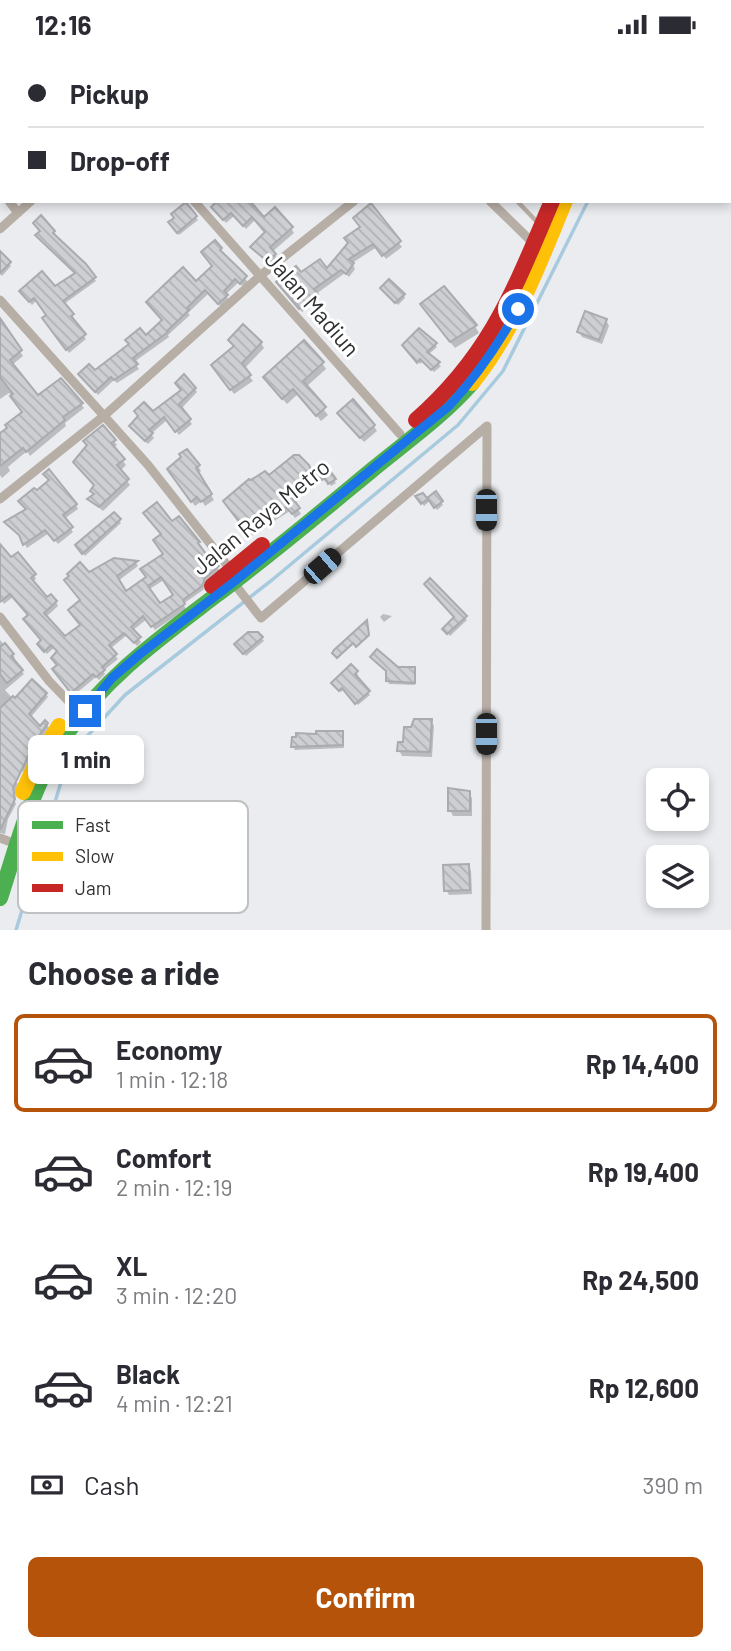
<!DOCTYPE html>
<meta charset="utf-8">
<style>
:root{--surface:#fff;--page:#f2f2f3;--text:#2b2b33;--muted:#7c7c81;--line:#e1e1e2;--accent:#b45309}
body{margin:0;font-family:Barlow,sans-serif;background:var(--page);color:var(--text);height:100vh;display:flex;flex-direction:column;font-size:26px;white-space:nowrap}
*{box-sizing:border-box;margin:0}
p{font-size:23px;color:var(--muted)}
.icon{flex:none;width:38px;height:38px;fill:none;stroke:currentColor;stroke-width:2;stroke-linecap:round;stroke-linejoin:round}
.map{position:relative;height:881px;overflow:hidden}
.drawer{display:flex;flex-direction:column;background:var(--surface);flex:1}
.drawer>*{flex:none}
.hud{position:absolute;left:0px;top:0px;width:732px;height:154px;box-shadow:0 4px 10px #0003;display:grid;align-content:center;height:154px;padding:0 28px;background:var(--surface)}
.fabs{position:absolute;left:646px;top:719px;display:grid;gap:14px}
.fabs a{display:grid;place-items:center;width:63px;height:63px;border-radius:10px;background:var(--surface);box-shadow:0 4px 10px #0003;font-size:35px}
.end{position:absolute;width:32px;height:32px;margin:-16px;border:9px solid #1a73e8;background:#fff;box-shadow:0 0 0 4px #fff}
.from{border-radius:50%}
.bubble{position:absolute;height:49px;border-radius:10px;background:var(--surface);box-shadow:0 4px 10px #0003;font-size:23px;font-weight:700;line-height:49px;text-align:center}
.car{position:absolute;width:21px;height:42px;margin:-21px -10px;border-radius:9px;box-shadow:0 0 5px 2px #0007;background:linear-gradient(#222 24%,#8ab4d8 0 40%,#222 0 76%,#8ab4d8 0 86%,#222 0)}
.hud b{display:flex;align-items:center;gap:24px;height:66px;font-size:26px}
.hud b+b{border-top:2px solid var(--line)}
.hud i{width:18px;height:18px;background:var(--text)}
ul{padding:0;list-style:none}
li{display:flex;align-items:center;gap:21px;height:98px;margin:0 14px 10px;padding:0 14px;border:4px solid transparent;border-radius:10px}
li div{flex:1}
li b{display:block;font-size:26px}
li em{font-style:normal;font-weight:700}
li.selected{border-color:var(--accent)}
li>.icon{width:63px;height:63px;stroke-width:1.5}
h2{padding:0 28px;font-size:32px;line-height:84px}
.pay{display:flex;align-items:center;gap:18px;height:77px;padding:0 28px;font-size:26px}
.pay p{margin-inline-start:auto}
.primary-button{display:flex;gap:14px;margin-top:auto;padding:14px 28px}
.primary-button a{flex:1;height:80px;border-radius:10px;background:var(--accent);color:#fff;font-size:28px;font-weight:700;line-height:80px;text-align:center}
.status{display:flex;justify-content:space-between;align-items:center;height:49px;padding:0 35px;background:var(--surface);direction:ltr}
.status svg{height:19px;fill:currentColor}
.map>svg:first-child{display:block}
</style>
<div class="status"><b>12:16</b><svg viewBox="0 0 49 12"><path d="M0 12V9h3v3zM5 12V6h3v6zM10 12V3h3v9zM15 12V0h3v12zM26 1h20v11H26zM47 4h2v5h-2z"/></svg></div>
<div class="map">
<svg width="731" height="881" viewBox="0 0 731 881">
<defs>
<pattern id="building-back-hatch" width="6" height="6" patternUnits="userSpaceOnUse" patternTransform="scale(1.75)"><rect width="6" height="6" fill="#cecfd2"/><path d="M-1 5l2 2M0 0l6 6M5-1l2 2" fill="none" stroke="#b1b2b5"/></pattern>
</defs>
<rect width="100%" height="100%" fill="#eaecef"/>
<path fill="#0003" fill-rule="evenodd" d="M229 0H252L250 2Z
M307 0H324L305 2Z
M464 0H480L482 2H465Z
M576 0H600L574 2Z
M1 29 2 52 0 53V30Z
M186 156 198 171 179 186 172 177Z
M371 157 402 198 386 210 377 198 352 214 355 220 349 228 345 224 316 245 319 250 302 263 280 237 300 226 327 222 362 179Z
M213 158 264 170 291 179 294 184 272 203 278 210 270 216 252 198 267 184 255 171 246 180 234 167 226 174Z
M54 183 56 186 54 188 85 216 96 232 64 255 74 269 72 271 86 290 69 304 47 273 48 267 37 251 32 256 23 246 55 240 76 225 39 190Z
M221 200 222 205 248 233 243 238 239 233 225 246 229 251 221 258 209 244 188 264 190 266 168 286 169 288 134 313 139 320 117 334 114 331 98 346 80 326 95 323 146 288 163 272 148 254 196 234 214 217 206 208Z
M2 207 11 217 2 227 0 225Z
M384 242 404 246 405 249 398 256Z
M426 263 475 277 479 284 455 299Z
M606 271 609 277 602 295 582 288 579 283Z
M0 273 23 307 12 316 38 348 81 355 84 359 65 374 66 377 30 407 27 402 8 418 10 422 2 429 0 426V387L24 364 9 344 0 350Z
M230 291 261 294 264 299 244 320 253 332 234 345 216 321 235 299Z
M435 295 437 298 428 306 441 317 434 323 423 312 420 315 406 299Z
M322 314 326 320 306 338 328 366 321 372 298 345 287 355 269 335Z
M195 340 197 343 181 360 192 375 179 386 167 371 151 385 154 389 148 395 133 381 131 377Z
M342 369 374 377 377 382 364 393Z
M114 392 117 396 113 399 126 416 120 422 130 436 103 462 89 450 94 447 92 442 95 438 75 414Z
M198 417 201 422 198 425 214 451 205 457 202 452 195 457 172 425Z
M326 419 336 434 331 437 327 431 325 433 319 423Z
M311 423 314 432 298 444 301 449 295 455 301 465 295 469 290 462 251 487 228 458 269 428Z
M436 445 443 456 437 461 430 452 424 457 418 448 423 446 427 451Z
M76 456 78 460 64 470 73 483 58 495 49 484 27 499 22 490 6 474 27 462 23 457Z
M179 469 199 494 211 516 214 514 220 522 206 533 203 541 183 555 186 560 155 581 147 570 132 582 141 593 137 597 127 586 110 600 118 610 103 622 105 625 99 631 96 628 74 646 56 624 59 617 58 603 54 599 47 605 41 599 43 592 29 567 13 548 4 555 0 549V497L10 511 34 526 36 530 32 533 47 551 51 548 56 553 58 557 46 568 65 590 82 577V551L88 525 115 510 136 514 138 517 118 532 125 545 148 529 165 505 172 475ZM164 531 175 547 159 557 148 541Z
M119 471 121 474 85 507 78 499Z
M447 548 467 571 450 587 446 582 456 569Z
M383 565 392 567 384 573 380 568Z
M366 574 368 588 358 597 355 594 338 609 334 604Z
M258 584 264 592 246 607 238 598Z
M0 591 13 606 15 609 12 611 24 625 5 641 15 652 46 645 48 648 30 669 40 680 47 675 49 679 32 702 33 704 23 723 0 699Z
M372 609 397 620H414L415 636 389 635 387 623Z
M356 623 358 626 356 628 370 646 358 656 344 640 341 643 335 637Z
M431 672 434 677 432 708 402 707 399 701 413 680Z
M342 684 344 699 295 701 293 698V690Z
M0 719 18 735 13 748 16 755 8 770 5 785 0 784Z
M468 744 472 749V767H453L450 761Z
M468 817 471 822 472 845 449 846 446 841Z"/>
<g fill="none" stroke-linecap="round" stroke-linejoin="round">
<path stroke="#a8cade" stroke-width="3.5" d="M679 2 681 0
M16 881 69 707 125 646 272 531 458 376 503 322 588 152"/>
</g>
<path fill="url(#building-back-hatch)" stroke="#aaabae" stroke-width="2" fill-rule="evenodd" d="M217 152H250L264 168 275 158 293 178 270 198 276 205 267 212 250 198 265 183 252 168 243 177 231 164 223 171 211 158Z
M186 153 197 167 177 184 168 173 174 169 171 165Z
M371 154 401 192 382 207 373 195 349 210 354 214 346 225 341 221 314 240 318 245 299 260 276 233 296 217 301 223 320 210 327 219 348 194 344 189 360 178 353 169Z
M41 166 55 182 53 184 86 215 96 228 63 252 74 265 71 267 86 285 66 301 42 269 46 266 34 249 29 253 19 242 42 222 55 237 75 224 35 186 40 182 33 174Z
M215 191 222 199 220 201 247 227 240 235 235 230 224 242 228 246 218 255 205 241 187 259 189 261 167 282 168 283 133 309 138 315 114 331 111 328 95 343 78 325 89 315 95 321 129 295 125 291 140 279 146 286 162 271 146 253 183 218 196 232 212 217 201 203Z
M0 202 11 213 0 224Z
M389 230 405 245 395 254 380 239Z
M444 237 477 276 450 293 420 255Z
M585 262 607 270 599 291 577 283Z
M0 269 22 301 10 311 38 346 61 329 83 354 63 368 65 371 26 403 23 399 0 417V384L7 379 5 376 22 363 10 347 13 345 0 328Z
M243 275 262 293 242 314 251 326 230 341 211 316 234 297 228 291Z
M419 279 437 294 427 303 440 313 431 321 420 310 417 314 402 296Z
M304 291 324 313 303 332 326 358 316 367 293 340 282 350 263 328Z
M184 325 196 339 179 355 191 370 175 383 164 368 149 381 153 384 145 392 129 377 138 367 134 362 144 353 153 362 181 341 175 334Z
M353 350 375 376 360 389 337 364Z
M103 376 116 391 111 394 125 410 117 416 129 430 99 458 87 450 94 445 90 442 94 436 73 413 87 396 83 392Z
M187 400 200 416 196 419 212 445 201 453 197 448 191 453 167 420 181 408 179 405Z
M294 406H299L309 416 313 426 296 439 299 443 293 450 300 459 292 465 286 458 247 483 223 452 249 430 251 431 265 422 269 426Z
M326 416 336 430 328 435 325 429 322 431 316 423Z
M49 420 77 455 63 466 73 478 54 492 45 481 23 496 19 486 4 473 26 460 18 452 34 439 37 441 49 431 43 425Z
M436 442 443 452 434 459 428 450 421 455 415 447 423 444 427 449Z
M157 453 172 472 179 467 200 493 198 494 212 513 214 511 219 517 205 529 202 537 183 551 185 555 151 578 143 567 131 578 141 588 134 594 124 584 109 596 117 605 102 618 105 621 96 628 93 625 71 644 52 620 57 616 51 609 57 602 51 596 44 603 37 595 41 591 23 570 28 566 10 545 0 553V495L11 508 18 503 36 525 31 529 47 548 51 545 57 552 44 564 65 587 80 576 68 561 80 551 64 531 69 527 67 525 80 513 89 523 114 509 138 512 117 527 126 542 146 528 140 520 163 505 153 491 161 485 143 464ZM161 528 173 546 160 554 148 537Z
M114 463 121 470 82 505 75 496Z
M430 529 467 567 447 585 442 580 454 568 424 535Z
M367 571 369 586 356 598 353 594 337 609 332 604 334 601Z
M248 583H258L263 588 243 605 234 595Z
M5 594 14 605 11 607 23 621 7 634 0 625V598Z
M377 600 398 618H415V634L386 632V622L370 608Z
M351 615 358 622 355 625 370 642 355 655 342 639 339 642 331 634Z
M32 630 47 644 29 665 40 677 45 671 48 674 31 698 32 699 13 739 15 750 0 781V659L13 647 15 649Z
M414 670H432L430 703 397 702 398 693H403L404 678H411Z
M316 682H343V696L291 698 292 688H296V684L316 685Z
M448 739 470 742V762H448Z
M469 815 470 841 444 842 443 816Z"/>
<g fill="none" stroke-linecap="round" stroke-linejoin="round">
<path stroke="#b7aea6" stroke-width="4.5" d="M517 152 538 174"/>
<path stroke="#b7aea6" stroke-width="9" d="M61 0 63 2
M344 0 346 2
M198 2 200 0
M367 2 369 0
M0 141 2 143
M9 152 18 164
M194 152 400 385
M490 152 533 194
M0 180 31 152
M0 251 148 416 231 521
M0 450 105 366 261 226 354 152
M233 533 261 569 487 377
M0 568 49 632 74 658
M0 789 8 792
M486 881 487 377"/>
<path stroke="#4caf50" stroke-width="16" d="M646 2 648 0
M0 849C18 794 32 736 65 687 104 629 160 589 215 547 269 507 320 464 372 421 406 393 443 367 472 334"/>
<path stroke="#ffc107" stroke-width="16" d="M631 2 633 0
M472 334C515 281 539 214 565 152
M23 743 38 710 59 677"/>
<path stroke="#c62828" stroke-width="16" d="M416 371C491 305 514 241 552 152
M212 537 262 496"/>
</g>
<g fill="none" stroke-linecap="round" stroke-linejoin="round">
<path stroke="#1a73e8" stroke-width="9" d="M85 662 112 629 140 605 235 532 449 357C477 327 498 296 518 260"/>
</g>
<g text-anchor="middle" stroke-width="6" stroke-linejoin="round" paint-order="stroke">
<g font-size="23" fill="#2e3032" stroke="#fff">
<text transform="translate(312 255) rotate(49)" y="8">Jalan Madiun</text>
<text transform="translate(261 468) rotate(-39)" y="8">Jalan Raya Metro</text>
</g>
</g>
<rect x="18" y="752" width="230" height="112" rx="10" fill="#fff" stroke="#c0c1c2" stroke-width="2"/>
<rect x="32" y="772" width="31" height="8" fill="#4caf50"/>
<rect x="32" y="803" width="31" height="9" fill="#ffc107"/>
<rect x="32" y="835" width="31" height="8" fill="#c62828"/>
<g font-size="19" fill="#2e3032">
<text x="75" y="783">Fast</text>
<text x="75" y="814">Slow</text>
<text x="75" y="846">Jam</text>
</g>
</svg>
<div class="fabs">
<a><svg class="icon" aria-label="locate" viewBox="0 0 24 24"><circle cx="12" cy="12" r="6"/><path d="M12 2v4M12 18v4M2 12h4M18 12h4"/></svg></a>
<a><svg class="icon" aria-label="layers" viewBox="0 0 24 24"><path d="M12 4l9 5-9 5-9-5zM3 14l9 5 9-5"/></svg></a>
</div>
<i class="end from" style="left:518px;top:260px"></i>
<i class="end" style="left:85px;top:662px"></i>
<div class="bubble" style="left:28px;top:686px;width:116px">1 min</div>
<i class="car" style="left:486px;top:461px;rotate:180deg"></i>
<i class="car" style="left:322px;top:517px;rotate:49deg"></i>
<i class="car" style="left:486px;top:685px;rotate:180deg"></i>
<div class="hud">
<b><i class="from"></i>Pickup</b>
<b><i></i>Drop-off</b>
</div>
</div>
<section class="drawer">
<h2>Choose a ride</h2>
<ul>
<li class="selected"><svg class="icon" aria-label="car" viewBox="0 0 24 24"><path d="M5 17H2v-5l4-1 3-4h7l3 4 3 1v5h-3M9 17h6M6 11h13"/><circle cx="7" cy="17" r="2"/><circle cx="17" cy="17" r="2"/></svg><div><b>Economy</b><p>1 min · 12:18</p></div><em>Rp 14,400</em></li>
<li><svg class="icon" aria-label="car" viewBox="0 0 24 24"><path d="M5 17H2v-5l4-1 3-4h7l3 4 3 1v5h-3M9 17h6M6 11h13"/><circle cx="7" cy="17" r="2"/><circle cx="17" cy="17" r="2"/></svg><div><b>Comfort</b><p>2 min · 12:19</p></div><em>Rp 19,400</em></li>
<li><svg class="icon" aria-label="car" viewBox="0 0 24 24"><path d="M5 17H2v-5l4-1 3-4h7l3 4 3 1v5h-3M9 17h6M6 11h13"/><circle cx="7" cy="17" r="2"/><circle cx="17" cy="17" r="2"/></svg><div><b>XL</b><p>3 min · 12:20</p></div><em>Rp 24,500</em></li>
<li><svg class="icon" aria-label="car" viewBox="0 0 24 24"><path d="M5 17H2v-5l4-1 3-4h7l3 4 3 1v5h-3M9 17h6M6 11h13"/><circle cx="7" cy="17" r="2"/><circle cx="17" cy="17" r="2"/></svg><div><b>Black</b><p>4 min · 12:21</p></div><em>Rp 12,600</em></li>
</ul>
<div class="pay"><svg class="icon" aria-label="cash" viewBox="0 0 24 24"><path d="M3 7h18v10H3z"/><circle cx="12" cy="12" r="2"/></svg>Cash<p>390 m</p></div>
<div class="primary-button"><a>Confirm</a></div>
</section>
